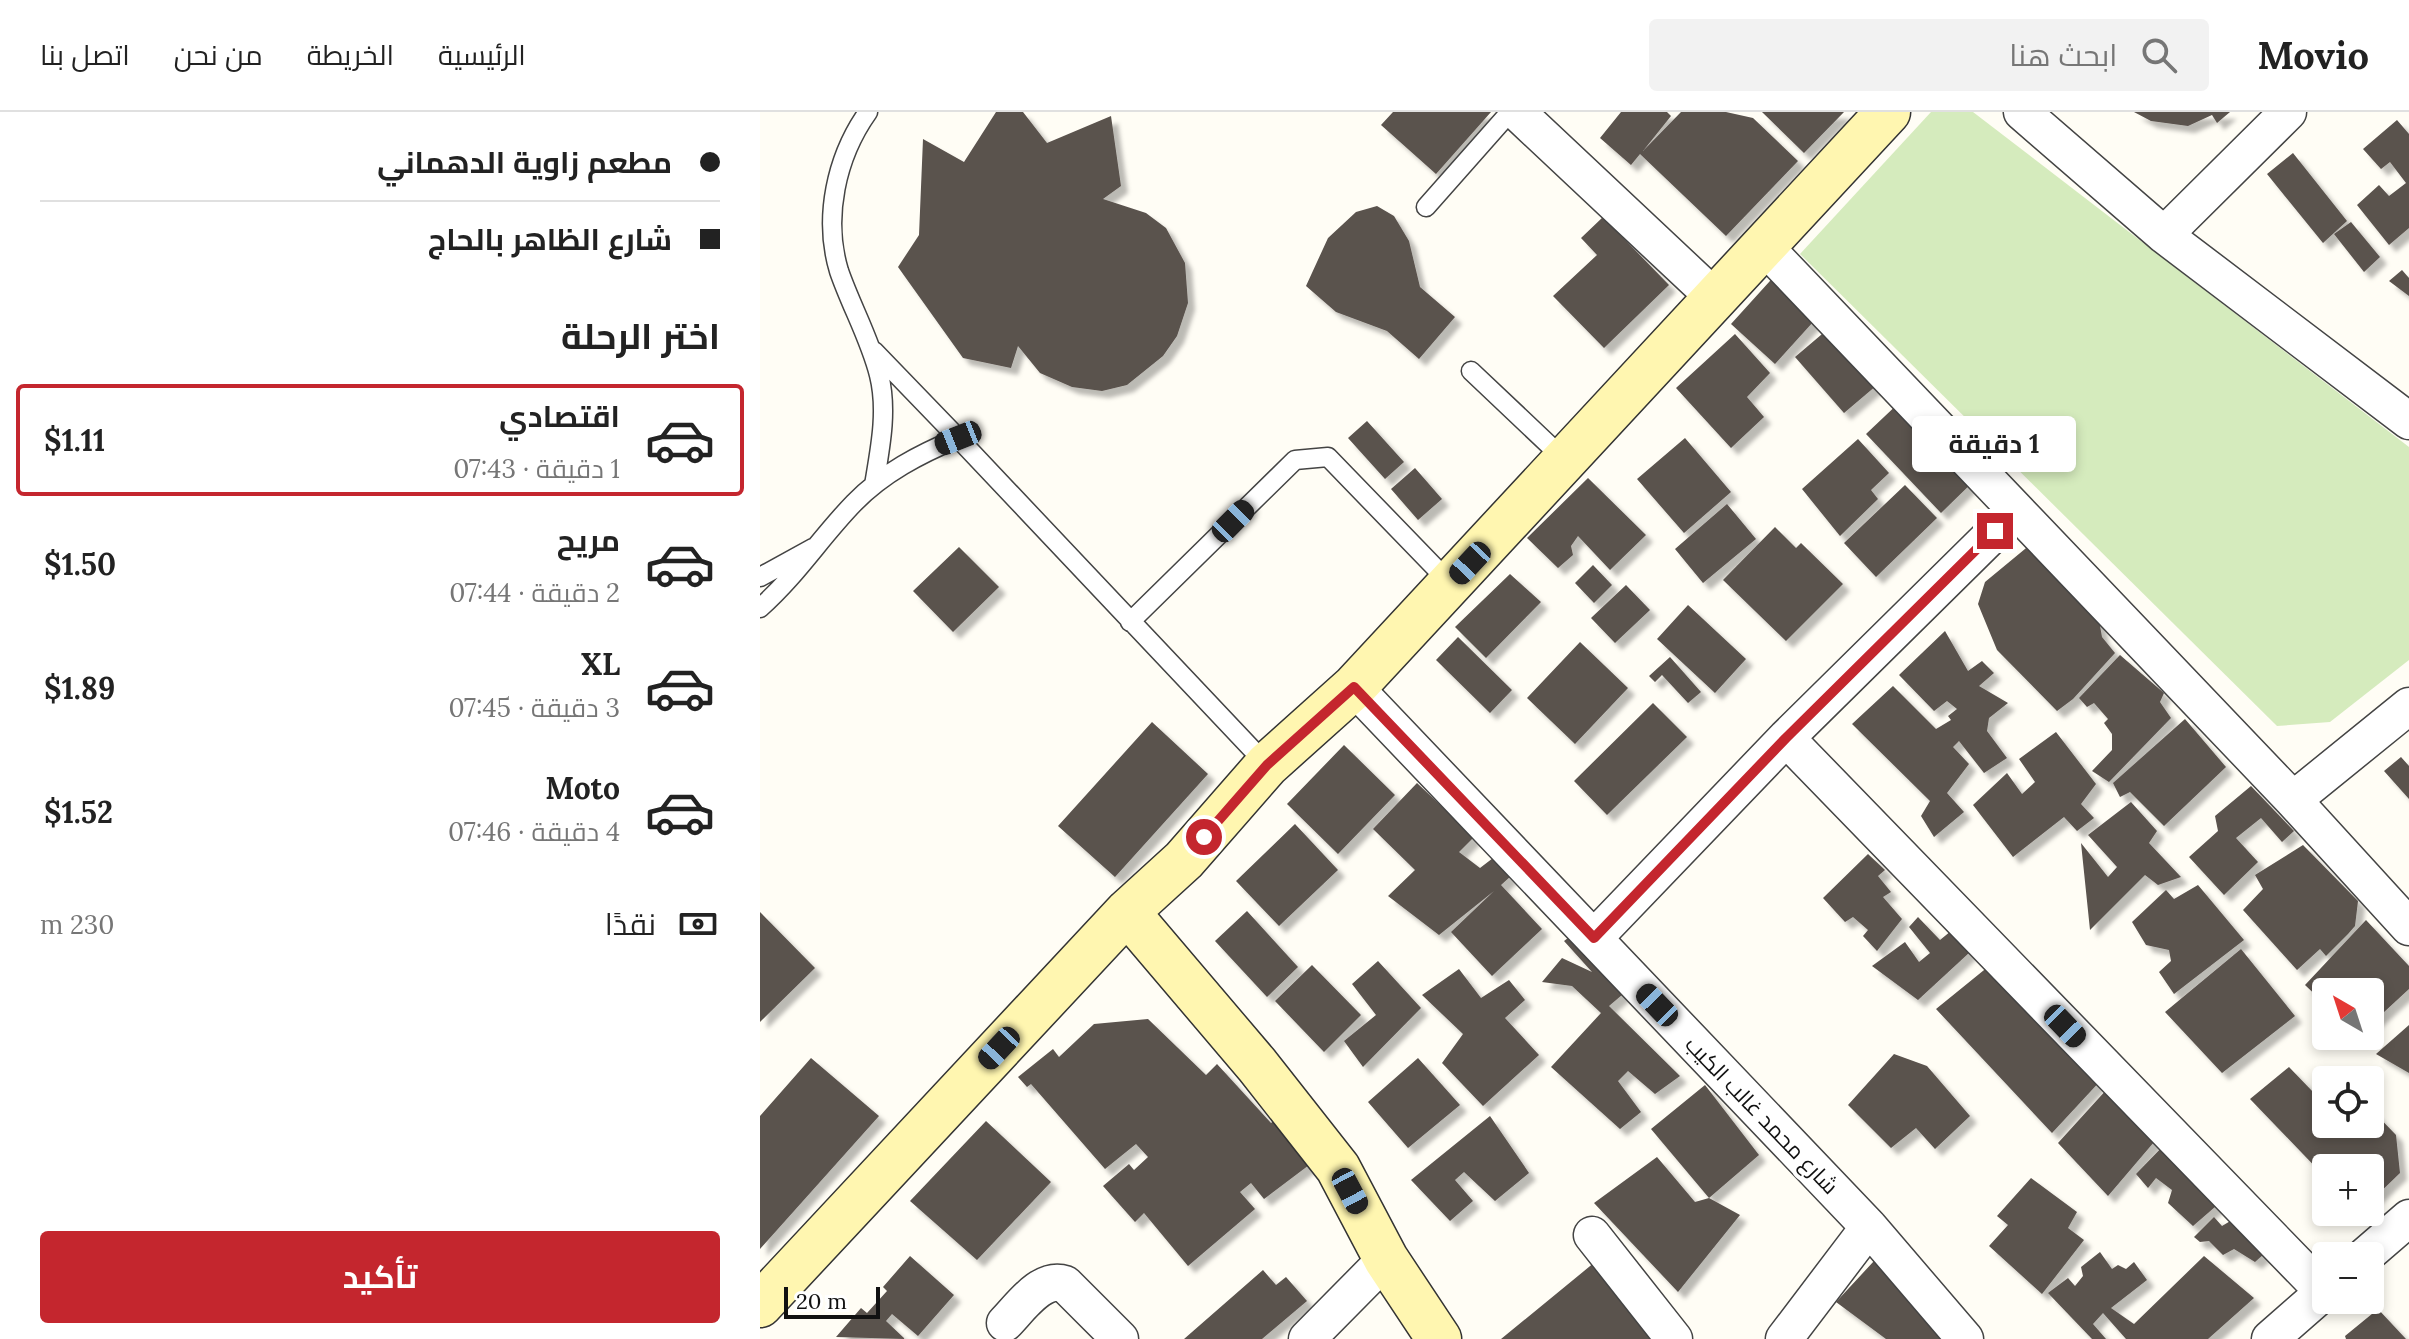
<!DOCTYPE html>
<html lang="ar">
<meta charset="utf-8">
<style>
:root{--surface:#fff;--page:#f2f2f2;--text:#222;--muted:#767676;--line:#e0e0e0;--accent:#c4262e}
body{margin:0;font-family:Lora,Cairo,serif;background:var(--page);color:var(--text);direction:rtl;height:100vh;display:flex;flex-direction:column;font-size:30px;white-space:nowrap}
*{box-sizing:border-box;margin:0}
p{font-size:26px;color:var(--muted)}
.icon{flex:none;width:44px;height:44px;fill:none;stroke:currentColor;stroke-width:2;stroke-linecap:round;stroke-linejoin:round}
.map{position:relative;flex:1;overflow:hidden;direction:ltr}
.panel{display:flex;flex-direction:column;background:var(--surface);width:760px}
.panel>*{flex:none}
.top-card{display:grid;align-content:center;height:176px;padding:0 40px;background:var(--surface)}
.needle{width:52px;rotate:321deg}
.controls{position:absolute;left:1552px;top:866px;display:grid;gap:16px}
.controls a{display:grid;place-items:center;width:72px;height:72px;border-radius:8px;background:var(--surface);box-shadow:0 4px 12px #0003;font-size:40px}
.scale{position:absolute;left:24px;bottom:20px;width:96px;box-sizing:border-box;padding-left:8px;border:4px solid #111;border-top:0;font-size:22px;line-height:28px;white-space:nowrap;color:#111;-webkit-text-stroke:6px #fff;paint-order:stroke}
.end{position:absolute;width:36px;height:36px;margin:-18px;border:10px solid #c4262e;background:#fff;box-shadow:0 0 0 4px #fff}
.from{border-radius:50%}
.bubble{position:absolute;height:56px;border-radius:8px;background:var(--surface);box-shadow:0 4px 12px #0003;font-size:26px;font-weight:700;line-height:56px;text-align:center;direction:rtl}
.car{position:absolute;width:24px;height:48px;margin:-24px -12px;border-radius:10px;box-shadow:0 0 6px 2px #0007;background:linear-gradient(#222 24%,#8ab4d8 0 40%,#222 0 76%,#8ab4d8 0 86%,#222 0)}
.top-card b{display:flex;align-items:center;gap:28px;height:76px;font-size:30px}
.top-card b+b{border-top:2px solid var(--line)}
.top-card i{width:20px;height:20px;background:var(--text)}
ul{padding:0;list-style:none}
li{display:flex;align-items:center;gap:24px;height:112px;margin:0 16px 12px;padding:0 24px;border:4px solid transparent;border-radius:8px}
li div{flex:1}
li b{display:block;font-size:30px}
li em{font-style:normal;font-weight:700}
li.on{border-color:var(--accent)}
li>.icon{width:72px;height:72px;stroke-width:1.5}
h2{padding:0 40px;font-size:36px;line-height:96px}
.pay{display:flex;align-items:center;gap:20px;height:88px;padding:0 40px;font-size:30px}
.pay p{margin-inline-start:auto}
.primary-button{display:flex;gap:16px;margin-top:auto;padding:16px 40px}
.primary-button a{flex:1;height:92px;border-radius:8px;background:var(--accent);color:#fff;font-size:32px;font-weight:700;line-height:92px;text-align:center}
header{display:flex;align-items:center;gap:48px;box-sizing:border-box;height:112px;padding:0 40px;background:var(--surface);border-bottom:2px solid var(--line)}
header strong{font-size:38px}
nav{display:flex;gap:44px;margin-inline-start:auto;font-size:28px}
.search{width:560px;height:72px;background:var(--page);display:flex;align-items:center;gap:20px;box-sizing:border-box;padding:0 28px;border-radius:8px;color:var(--muted);font-size:30px}
main{display:flex;flex:1;min-height:0}
.map>svg:first-child{display:block}
</style>
<header>
<strong>Movio</strong>
<div class="search"><svg class="icon" aria-label="search" viewBox="0 0 24 24"><circle cx="10" cy="10" r="6"/><path d="M15 15l6 6"/></svg>ابحث هنا</div>
<nav><a>الرئيسية</a><a>الخريطة</a><a>من نحن</a><a>اتصل بنا</a></nav>
</header>
<main>
<div class="map">
<svg width="1649" height="1227" viewBox="0 0 1649 1227">
<defs>
<filter id="shadow"><feDropShadow dx="7" dy="7" stdDeviation="2" flood-color="#0004"/></filter>
</defs>
<rect width="100%" height="100%" fill="#fffdf5"/>
<path fill="#d5ebbd" d="M1171 0H1213L1649 335V548L1570 610 1517 614 1040 142Z"/>
<path fill="#5a524d" filter="url(#shadow)" d="M236 0H263L287 31 351 4 361 74 343 87 386 101 406 116 425 151 428 191 417 224 403 244 367 273 342 279 312 275 280 261 258 234 251 256 203 246 138 155 159 123 163 27 204 50Z
M633 0H731L676 62 621 13Z
M861 0H907L911 4 883 39 921 0H966L993 6 1038 49 966 124 880 42 871 53 840 26Z
M1002 0H1084L1044 41Z
M1374 0H1470L1457 11 1452 3 1428 14 1391 9Z
M1637 8 1649 22V116L1629 133 1597 93 1619 73 1629 84 1646 71 1630 50 1621 57 1603 37Z
M1533 41 1587 109 1563 131 1507 62Z
M617 94 634 104 649 129 660 175 695 205 659 247 627 219 576 200 546 174 568 126 596 100Z
M843 105 909 173 844 236 793 184 837 143 821 126Z
M1591 110 1620 145 1604 160 1574 122Z
M1642 158 1649 166V184L1629 169Z
M1019 159 1063 199 1015 252 971 212Z
M1068 217 1117 273 1084 301 1035 245Z
M975 222 1010 261 987 285 1004 305 971 336 916 276Z
M1143 287 1218 365 1181 401 1106 322Z
M607 309 644 350 625 367 588 326Z
M925 326 971 380 924 421 877 367Z
M1098 327 1129 361 1111 378 1118 387 1080 424 1042 377Z
M655 356 682 387 658 408 631 377Z
M828 366 886 423 850 458 818 424 811 434 813 443 798 456 767 426Z
M1145 373 1177 406 1116 465 1084 431Z
M967 392 996 427 943 471 915 437Z
M1015 415 1036 436 1041 431 1083 472 1026 529 963 468Z
M1271 432 1337 497 1342 525 1355 541 1313 587 1297 599 1237 538 1218 492 1225 470Z
M199 435 239 475 193 520 153 479Z
M833 453 852 473 834 491 815 471Z
M750 462 781 490 726 546 695 515Z
M866 473 890 498 855 531 831 506Z
M928 493 986 547 955 581 897 527Z
M1185 519 1208 559 1222 549 1234 561 1219 574 1248 591 1229 606 1227 619 1247 646 1224 661 1199 629 1193 635 1209 652 1187 681 1204 700 1174 725 1161 704 1170 689 1092 612 1133 574 1176 617 1191 608 1188 604 1197 597 1187 589 1174 599 1139 563Z
M698 525 752 578 730 601 676 548Z
M820 530 868 576 815 632 767 586Z
M1360 543 1404 581 1400 590 1411 606 1349 670 1332 659 1352 638V622L1344 611 1348 607 1334 591 1327 595 1319 586Z
M910 545 941 580 928 591 902 563 895 570 889 564Z
M893 591 927 625 847 703 814 669Z
M1425 607 1466 655 1404 714 1370 680 1360 685 1353 671Z
M392 610 448 662 355 765 298 714Z
M1296 620 1336 672 1321 692 1334 706 1317 719 1304 705 1253 745 1213 693 1247 661 1262 682 1275 670 1259 647Z
M584 633 635 683 578 742 527 692Z
M1641 645 1649 654V687L1624 659Z
M657 671 714 725 699 740 720 756 733 746 751 764 741 773 782 817 732 864 691 820 734 779 679 823 628 784 655 758 613 717Z
M1491 674 1534 719 1522 730 1501 706 1476 726 1498 750 1464 783 1429 745 1458 719 1455 704Z
M1371 690 1397 719 1389 731 1421 765 1398 773 1385 763 1330 818 1321 731 1348 765 1357 755 1328 723Z
M535 712 578 758 519 814 476 769Z
M1543 733 1598 789 1595 814 1588 822 1566 844 1560 837 1537 858 1483 798 1503 777 1495 763Z
M1108 742 1125 758 1118 764 1131 780 1123 785 1142 807 1117 839 1103 824 1108 818 1093 805 1085 810 1063 786Z
M1438 773 1484 828 1414 882 1399 860 1411 849 1409 838 1386 833 1372 810 1406 778 1414 787Z
M487 799 538 855 507 885 455 829Z
M0 800 55 856 0 910Z
M1158 805 1180 828 1191 819 1210 840 1158 888 1112 854 1145 830 1159 850 1170 841 1149 815Z
M1606 808 1649 854V877L1610 913V880H1566V893L1545 873Z
M816 820 869 877 849 894 920 964 895 982 868 959 858 969 881 1000 860 1017 791 955 841 901 812 874 782 870 802 846 832 860 804 829Z
M1481 837 1535 904 1462 961 1405 900Z
M618 849 661 896 603 955 584 929 616 903 592 872Z
M552 853 601 903 564 940 515 889Z
M1229 854 1343 966 1292 1021 1176 897Z
M699 857 721 886 749 868 765 888 745 906 779 943 723 994 682 951 703 922 662 883Z
M388 907 446 963 457 952 511 1011 522 1002 557 1047 504 1087 491 1071 480 1080 495 1097 428 1154 384 1101 375 1110 343 1074 369 1052 374 1058 388 1045 376 1032 345 1057 271 972 267 975 258 965 293 937 299 945 334 912Z
M1649 913V961L1616 942Z
M1134 942 1167 954 1210 1004 1175 1037 1156 1016 1131 1036 1088 993Z
M51 946 119 1004 0 1137V1004Z
M658 946 700 993 648 1036 608 990Z
M1529 955 1554 981 1558 978 1566 983V1012H1610V996L1636 1023 1640 1061 1610 1090V1056H1566V1066L1490 987Z
M945 973 999 1043 949 1086 891 1017Z
M1348 976 1400 1023 1348 1084 1298 1031Z
M730 1004 769 1061 735 1089 704 1060 695 1068 713 1089 690 1109 651 1068Z
M226 1009 291 1070 217 1148 150 1089Z
M1409 1028 1463 1088 1433 1114 1408 1091 1412 1078 1396 1066 1388 1076 1376 1062Z
M897 1045 935 1090 949 1086 980 1103 918 1180 834 1091Z
M1271 1066 1317 1100 1308 1116 1324 1128 1282 1182 1229 1134 1248 1113 1237 1104Z
M1454 1105 1462 1114 1472 1108 1504 1142 1495 1150 1474 1137 1463 1143 1449 1129 1440 1130 1434 1125Z
M1340 1140 1352 1157 1358 1153 1366 1157 1374 1150 1387 1168 1351 1196 1374 1212 1444 1144 1494 1186 1448 1227H1366L1343 1201 1333 1212 1346 1227H1332L1288 1181 1308 1166 1315 1174 1323 1164 1321 1155Z
M150 1144 194 1183 158 1224 132 1202 126 1209 145 1227 76 1225 101 1196 107 1201 127 1179 123 1175Z
M1114 1149 1185 1227H1126L1076 1190Z
M835 1150 905 1227H741Z
M503 1158 516 1173 526 1165 547 1189 502 1227H424Z
M1618 1197 1646 1227H1586L1585 1224Z"/>
<g fill="none" stroke-linecap="round" stroke-linejoin="round">
<g stroke="#444" stroke-width="21">
<path id="lane" d="M108 0C76 45 63 106 79 159 91 194 110 227 119 263 128 299 120 337 114 373
M666 95 750 0
M114 239 198 326
M711 259 805 348
M0 465 53 436
M0 496C38 462 60 426 94 391 123 361 160 342 198 326L507 653
M370 510 535 348 568 345 691 472"/>
</g>
<g stroke="#444" stroke-width="39">
<path id="street" d="M757 0 955 186
M1262 0 1404 123 1649 309
M1404 123 1528 0
M1003 133 1533 688 1649 815
M594 575 1109 1115 1205 1227
M1026 626 1564 1180
M1533 688 1649 594
M834 826 1026 626 1256 399
M832 1123 914 1227
M1605 1144 1649 1106
M245 1211C260 1196 281 1164 305 1172L360 1227
M547 1227 626 1147
M1024 1227 1109 1115
M1510 1227 1566 1178"/>
</g>
<g stroke="#333" stroke-width="47">
<path id="secondary" d="M367 800 497 953 578 1056 626 1147 679 1227
M0 1193 367 800 424 748 507 653 594 575 1128 0"/>
</g>
<use href="#lane" stroke="#fff" stroke-width="18"/>
<use href="#street" stroke="#fff" stroke-width="36"/>
<use href="#secondary" stroke="#fff6b0" stroke-width="44"/>
</g>
<g fill="none" stroke-linecap="round" stroke-linejoin="round">
<path stroke="#c4262e" stroke-width="10" d="M444 725 507 653 594 575 834 826 1026 626 1235 419"/>
</g>
<g text-anchor="middle" stroke-width="8" stroke-linejoin="round" paint-order="stroke">
<g font-size="22" fill="#111" stroke="#fff">
<text transform="translate(1002 1003) rotate(46)" y="8">شارع محمد غالب الكيب</text>
</g>
</g>
</svg>
<div class="controls">
<a><svg class="needle" viewBox="-14 -14 28 28"><path d="M0-13l5 13h-10z" fill="#e53935"/><path d="M0 13l5-13h-10z" fill="#767676"/></svg></a>
<a><svg class="icon" aria-label="locate" viewBox="0 0 24 24"><circle cx="12" cy="12" r="6"/><path d="M12 2v4M12 18v4M2 12h4M18 12h4"/></svg></a>
<a>+</a>
<a>−</a>
</div>
<div class="scale">20 m</div>
<i class="end from" style="left:444px;top:725px"></i>
<i class="end" style="left:1235px;top:419px"></i>
<div class="bubble" style="left:1152px;top:304px;width:164px">1 دقيقة</div>
<i class="car" style="left:198px;top:326px;rotate:248deg"></i>
<i class="car" style="left:473px;top:409px;rotate:45deg"></i>
<i class="car" style="left:710px;top:451px;rotate:223deg"></i>
<i class="car" style="left:897px;top:893px;rotate:316deg"></i>
<i class="car" style="left:1305px;top:914px;rotate:136deg"></i>
<i class="car" style="left:239px;top:936px;rotate:223deg"></i>
<i class="car" style="left:590px;top:1079px;rotate:152deg"></i>
</div>
<section class="panel">
<div class="top-card">
<b><i class="from"></i>مطعم زاوية الدهماني</b>
<b><i></i>شارع الظاهر بالحاج</b>
</div>
<h2>اختر الرحلة</h2>
<ul>
<li class="on"><svg class="icon" aria-label="car" viewBox="0 0 24 24"><path d="M5 17H2v-5l4-1 3-4h7l3 4 3 1v5h-3M9 17h6M6 11h13"/><circle cx="7" cy="17" r="2"/><circle cx="17" cy="17" r="2"/></svg><div><b>اقتصادي</b><p>1 دقيقة · 07:43</p></div><em>$1.11</em></li>
<li><svg class="icon" aria-label="car" viewBox="0 0 24 24"><path d="M5 17H2v-5l4-1 3-4h7l3 4 3 1v5h-3M9 17h6M6 11h13"/><circle cx="7" cy="17" r="2"/><circle cx="17" cy="17" r="2"/></svg><div><b>مريح</b><p>2 دقيقة · 07:44</p></div><em>$1.50</em></li>
<li><svg class="icon" aria-label="car" viewBox="0 0 24 24"><path d="M5 17H2v-5l4-1 3-4h7l3 4 3 1v5h-3M9 17h6M6 11h13"/><circle cx="7" cy="17" r="2"/><circle cx="17" cy="17" r="2"/></svg><div><b>XL</b><p>3 دقيقة · 07:45</p></div><em>$1.89</em></li>
<li><svg class="icon" aria-label="car" viewBox="0 0 24 24"><path d="M5 17H2v-5l4-1 3-4h7l3 4 3 1v5h-3M9 17h6M6 11h13"/><circle cx="7" cy="17" r="2"/><circle cx="17" cy="17" r="2"/></svg><div><b>Moto</b><p>4 دقيقة · 07:46</p></div><em>$1.52</em></li>
</ul>
<div class="pay"><svg class="icon" aria-label="cash" viewBox="0 0 24 24"><path d="M3 7h18v10H3z"/><circle cx="12" cy="12" r="2"/></svg>نقدًا<p>230 m</p></div>
<div class="primary-button"><a>تأكيد</a></div>
</section>
</main>
